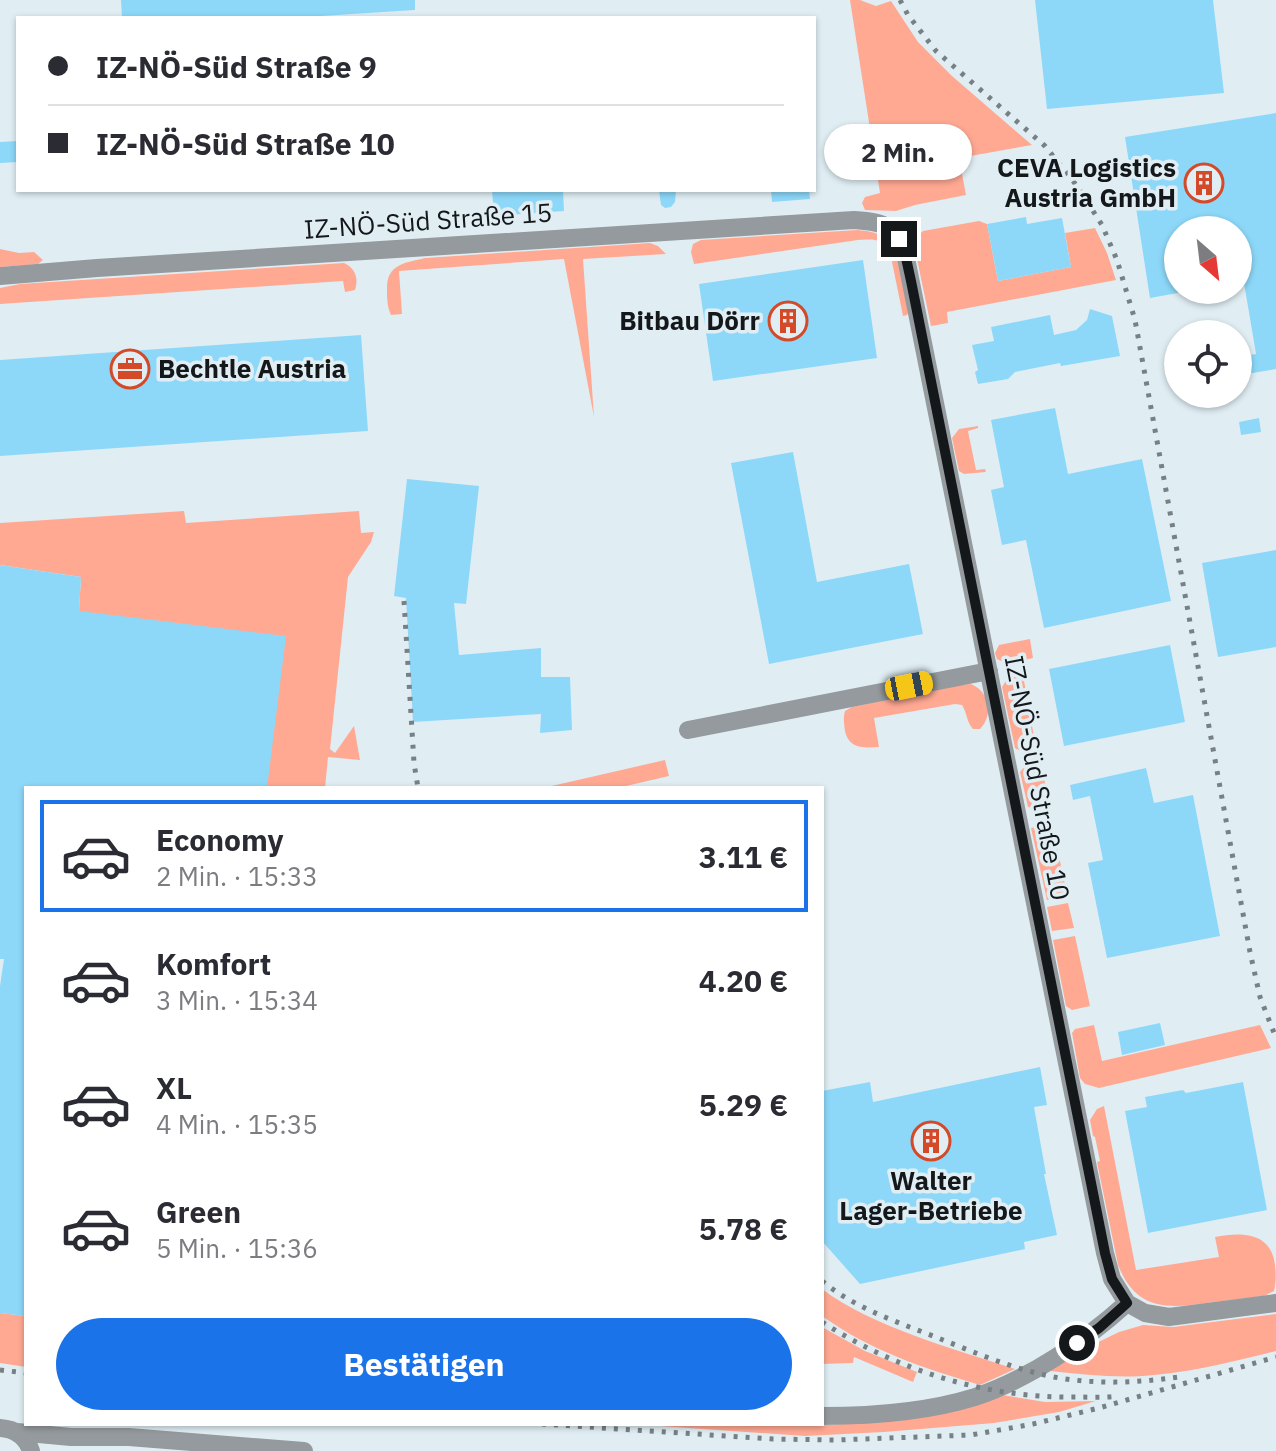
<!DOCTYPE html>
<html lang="de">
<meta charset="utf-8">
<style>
:root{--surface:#fff;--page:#f2f2f3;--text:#2b2b33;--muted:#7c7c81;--line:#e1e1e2;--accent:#1a73e8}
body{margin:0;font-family:"IBM Plex Sans",sans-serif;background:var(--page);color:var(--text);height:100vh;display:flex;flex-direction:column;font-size:30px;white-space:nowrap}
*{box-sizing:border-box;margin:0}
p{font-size:26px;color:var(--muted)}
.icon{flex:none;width:44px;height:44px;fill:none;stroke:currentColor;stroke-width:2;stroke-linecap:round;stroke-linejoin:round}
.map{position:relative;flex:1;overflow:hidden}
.sheet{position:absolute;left:24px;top:786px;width:800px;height:640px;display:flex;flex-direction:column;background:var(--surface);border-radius:0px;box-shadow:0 2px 6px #0004}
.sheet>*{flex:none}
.hud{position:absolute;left:16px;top:16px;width:800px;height:176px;border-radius:0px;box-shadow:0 2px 6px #0004;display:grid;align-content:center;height:176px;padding:0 32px;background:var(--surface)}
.needle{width:52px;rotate:152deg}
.controls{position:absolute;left:1164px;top:216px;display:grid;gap:16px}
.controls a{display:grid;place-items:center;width:88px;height:88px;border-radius:50%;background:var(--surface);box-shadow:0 2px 6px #0004;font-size:40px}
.end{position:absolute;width:36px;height:36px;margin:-18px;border:10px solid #14181b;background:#fff;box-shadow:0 0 0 4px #fff}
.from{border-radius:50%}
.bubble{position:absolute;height:56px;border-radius:28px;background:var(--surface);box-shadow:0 2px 6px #0004;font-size:26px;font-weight:700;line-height:56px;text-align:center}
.car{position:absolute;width:24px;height:48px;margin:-24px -12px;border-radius:10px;box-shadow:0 0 6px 2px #0007;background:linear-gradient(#f5c518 24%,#345 0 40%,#f5c518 0 76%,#345 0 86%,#f5c518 0)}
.hud b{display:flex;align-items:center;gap:28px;height:76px;font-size:30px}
.hud b+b{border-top:2px solid var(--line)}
.hud i{width:20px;height:20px;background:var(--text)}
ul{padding:14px 0 0;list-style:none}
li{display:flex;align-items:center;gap:24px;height:112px;margin:0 16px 12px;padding:0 16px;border:4px solid transparent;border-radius:0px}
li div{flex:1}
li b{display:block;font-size:30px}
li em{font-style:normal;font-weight:700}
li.active{border-color:var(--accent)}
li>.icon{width:72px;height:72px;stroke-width:1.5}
.cta{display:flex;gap:16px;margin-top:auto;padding:16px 32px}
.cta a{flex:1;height:92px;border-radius:48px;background:var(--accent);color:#fff;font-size:32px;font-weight:700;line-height:92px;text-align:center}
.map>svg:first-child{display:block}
</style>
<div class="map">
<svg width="1276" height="1451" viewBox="0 0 1276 1451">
<rect width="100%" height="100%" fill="#e0eef4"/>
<path fill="#ffa993" d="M850 0H860L876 6 891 1 918 42 952 76 1032 145 959 158 966 195 915 205 896 211 865 210 862 203 865 197 880 193Z
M979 221 987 224 998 281 1071 267 1065 233 1095 228 1107 253 1116 280 947 312 948 323 931 326 913 240 923 231Z
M858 230C867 231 876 232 883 237 901 250 904 289 909 310L907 315 903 316 890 252C881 238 874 239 858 240L694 264 691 252 693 244 701 240Z
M650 243 658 246 666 254 583 259 594 417 564 259 399 271 402 314 391 315C387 306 387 298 387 288 387 264 405 263 425 258Z
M0 249 19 253 34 252 43 260 38 264 0 267Z
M344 263C355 268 359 278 355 290L345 292 343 281 0 304V288L20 284Z
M978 426V428L968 431 976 470 985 469 986 472 964 474 959 471 952 438 959 429Z
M184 511 186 523 359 511 361 533 374 532 371 542 348 577 330 749 335 753 354 726 360 760 328 757 325 788H267L79 611 81 577 0 565V523Z
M1030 639 1033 658 1007 664 997 659 995 653 999 645Z
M1010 674 1023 675 1036 748C1027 752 1023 753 1015 748L1002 687Z
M971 684C989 691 994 715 980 729H973C967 723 967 713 962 705L955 704 874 718 879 747C864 748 849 749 845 731 844 723 843 718 845 711L852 707 958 685Z
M665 760 669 776 626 786V788H543Z
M1040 762 1050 803 1034 808 1028 807 1020 772 1024 767Z
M1052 823 1067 895 1047 900 1031 828Z
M1068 903 1074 928 1052 931 1047 907Z
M1075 936 1090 1006 1072 1010 1066 1006 1053 940Z
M1094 1025 1102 1061 1260 1025 1271 1048 1099 1088 1085 1084 1080 1078 1072 1033 1075 1029Z
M1104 1106 1136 1270 1219 1257 1215 1237C1242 1232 1271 1232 1275 1265 1276 1275 1276 1282 1274 1291L1264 1296C1245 1298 1226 1301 1207 1303 1166 1309 1136 1310 1118 1265L1097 1162 1100 1161 1095 1137 1093 1136 1090 1120 1097 1109Z
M822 1289C872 1327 955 1349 1015 1369L980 1385C923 1368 871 1351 822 1316Z
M0 1313 26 1316V1367L0 1363Z
M1276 1314V1351C1232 1362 1188 1373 1143 1376 1112 1378 1081 1374 1050 1371L1084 1349 1119 1332 1143 1325 1173 1327Z
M822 1327 865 1351 917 1372 913 1382 854 1357 853 1363 822 1364Z
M1002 1395 1045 1402 1096 1401 1059 1412 994 1423 884 1432 805 1436 631 1424 813 1426 857 1423Z"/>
<path fill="#8dd8f9" d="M121 0H415V10L289 18H122Z
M1035 0H1213L1224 93 1047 109Z
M1276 113V369L1247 374 1244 356 1256 354 1244 283 1238 284V230H1178V293L1150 298 1125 137Z
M18 141V162L0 163V142Z
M492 190H563L564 211 494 216Z
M659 190H676L675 202 671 207 665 208 661 205Z
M771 190H809L810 199 772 202Z
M1026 217 1027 224 1062 218 1071 267 998 281 987 224Z
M863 260 877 358 713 381 699 284Z
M1090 309 1112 316 1120 356 1061 366 1060 363 1015 372 1008 379 978 384 975 372 978 370 972 345 994 341 991 327 1050 315 1054 335 1076 330 1087 320Z
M361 335 368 431 0 456V360Z
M1055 408 1068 474 1142 459 1171 601 1044 628 1026 540 1002 545 991 490 1004 487 991 420Z
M1259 418 1261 432 1241 435 1239 422Z
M793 452 817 582 909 564 923 634 769 664 731 463Z
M407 479 479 486 466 604 454 603 459 655 541 648V677H570L572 730 540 733 541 714 413 722 406 598 394 596Z
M1276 550V647L1218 657 1202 563Z
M0 565 81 577 79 611 286 636 267 788H26V1316L0 1313V986L4 959H0Z
M1170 645 1185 722 1064 746 1049 669Z
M1146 768 1154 803 1193 795 1220 936 1107 958 1088 863 1103 860 1090 796 1073 800 1070 785Z
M1160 1023 1165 1045 1122 1055 1118 1032Z
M1040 1067 1047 1105 1034 1107 1046 1174H1044L1057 1235 1024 1242 1025 1249 860 1284 822 1241V1091L870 1082 873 1102Z
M1243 1082 1267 1210 1148 1233 1125 1111 1147 1107 1145 1097 1183 1090 1186 1093Z"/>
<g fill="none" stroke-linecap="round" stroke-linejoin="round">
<path stroke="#949a9d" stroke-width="18" d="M0 276 97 268 854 220C887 222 895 226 906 258L1105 1253 1112 1279 1127 1303 1145 1313 1169 1317 1276 1303
M688 730 989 671
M822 1416C872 1416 927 1412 975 1397 1029 1379 1085 1341 1127 1303
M0 1428C15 1429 26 1436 31 1451
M17 1432 71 1437H129L304 1451"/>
<path stroke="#778084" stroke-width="5" stroke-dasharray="4 8" stroke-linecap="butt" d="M900 0 908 15 936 51 1045 146 1077 186 1102 225 1117 260 1135 320 1250 952 1260 997 1276 1038
M404 601 414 763 418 788
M822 1281C856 1309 898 1322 938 1338 981 1355 1027 1375 1074 1380 1109 1384 1144 1382 1179 1377
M822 1322C897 1370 984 1398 1074 1397 1088 1397 1103 1398 1117 1396
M0 1370 26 1373
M542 1424 773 1439 836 1440 971 1435 1033 1424 1099 1408 1276 1357"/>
</g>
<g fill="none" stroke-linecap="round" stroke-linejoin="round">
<path stroke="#14181b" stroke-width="10" d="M899 239 906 258 911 281 1105 1253 1112 1279 1127 1303 1099 1328 1077 1343"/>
</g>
<defs>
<g id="building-ring" transform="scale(2)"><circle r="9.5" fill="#e0eef4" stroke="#d44a28" stroke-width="1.5"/><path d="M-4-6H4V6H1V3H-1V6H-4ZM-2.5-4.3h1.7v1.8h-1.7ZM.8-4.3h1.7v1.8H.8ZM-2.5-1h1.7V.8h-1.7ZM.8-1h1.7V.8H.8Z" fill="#d44a28"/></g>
<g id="office-ring" transform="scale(2)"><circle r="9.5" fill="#e0eef4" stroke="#d44a28" stroke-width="1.5"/><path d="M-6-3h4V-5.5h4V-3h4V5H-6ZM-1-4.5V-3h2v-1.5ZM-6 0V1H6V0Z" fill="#d44a28"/></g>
</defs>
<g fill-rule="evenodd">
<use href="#building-ring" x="1204" y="183"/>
<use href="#building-ring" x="788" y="321"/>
<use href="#office-ring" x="130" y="369"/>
<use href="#building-ring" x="931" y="1141"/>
</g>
<g text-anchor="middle" stroke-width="7" stroke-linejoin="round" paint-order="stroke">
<g font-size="26" font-weight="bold" fill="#14181b" stroke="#e0eef4" text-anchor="end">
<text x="1176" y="177">CEVA Logistics<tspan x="1176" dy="30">Austria GmbH</tspan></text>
<text x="760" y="330">Bitbau Dörr</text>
<text x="158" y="378" text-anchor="start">Bechtle Austria</text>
<text x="931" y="1190" text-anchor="middle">Walter<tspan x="931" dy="30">Lager-Betriebe</tspan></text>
</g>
<g font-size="26" fill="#14181b" stroke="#e0eef4">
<text transform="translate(428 221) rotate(-4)" y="9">IZ-NÖ-Süd Straße 15</text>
<text transform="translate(1037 778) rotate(79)" y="9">IZ-NÖ-Süd Straße 10</text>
</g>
</g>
</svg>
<div class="controls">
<a><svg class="needle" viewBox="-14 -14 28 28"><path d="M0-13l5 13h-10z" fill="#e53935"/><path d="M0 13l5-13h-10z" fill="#7c7c81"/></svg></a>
<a><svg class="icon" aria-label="locate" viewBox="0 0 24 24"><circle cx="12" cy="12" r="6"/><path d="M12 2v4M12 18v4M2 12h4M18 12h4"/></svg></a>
</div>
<i class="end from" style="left:1077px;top:1343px"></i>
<i class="end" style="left:899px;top:239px"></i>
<div class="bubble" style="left:824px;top:124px;width:148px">2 Min.</div>
<i class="car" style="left:909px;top:686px;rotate:79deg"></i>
<div class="hud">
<b><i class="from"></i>IZ-NÖ-Süd Straße 9</b>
<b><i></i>IZ-NÖ-Süd Straße 10</b>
</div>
<section class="sheet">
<ul>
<li class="active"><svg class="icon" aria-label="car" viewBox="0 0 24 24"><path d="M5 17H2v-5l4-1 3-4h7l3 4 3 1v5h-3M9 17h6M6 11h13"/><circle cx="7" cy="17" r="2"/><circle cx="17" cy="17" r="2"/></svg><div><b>Economy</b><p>2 Min. · 15:33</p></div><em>3.11 €</em></li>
<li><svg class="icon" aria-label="car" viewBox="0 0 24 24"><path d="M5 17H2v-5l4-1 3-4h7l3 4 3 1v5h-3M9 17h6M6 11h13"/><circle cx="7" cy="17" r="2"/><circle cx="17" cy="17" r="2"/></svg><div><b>Komfort</b><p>3 Min. · 15:34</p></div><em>4.20 €</em></li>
<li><svg class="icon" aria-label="car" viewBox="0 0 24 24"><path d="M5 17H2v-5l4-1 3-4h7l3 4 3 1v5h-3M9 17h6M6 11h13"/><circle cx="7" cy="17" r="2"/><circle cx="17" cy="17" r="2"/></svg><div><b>XL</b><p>4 Min. · 15:35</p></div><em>5.29 €</em></li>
<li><svg class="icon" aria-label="car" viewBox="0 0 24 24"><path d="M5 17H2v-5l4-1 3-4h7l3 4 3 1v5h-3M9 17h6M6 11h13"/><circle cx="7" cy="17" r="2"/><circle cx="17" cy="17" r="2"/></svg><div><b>Green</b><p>5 Min. · 15:36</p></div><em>5.78 €</em></li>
</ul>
<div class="cta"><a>Bestätigen</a></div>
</section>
</div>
